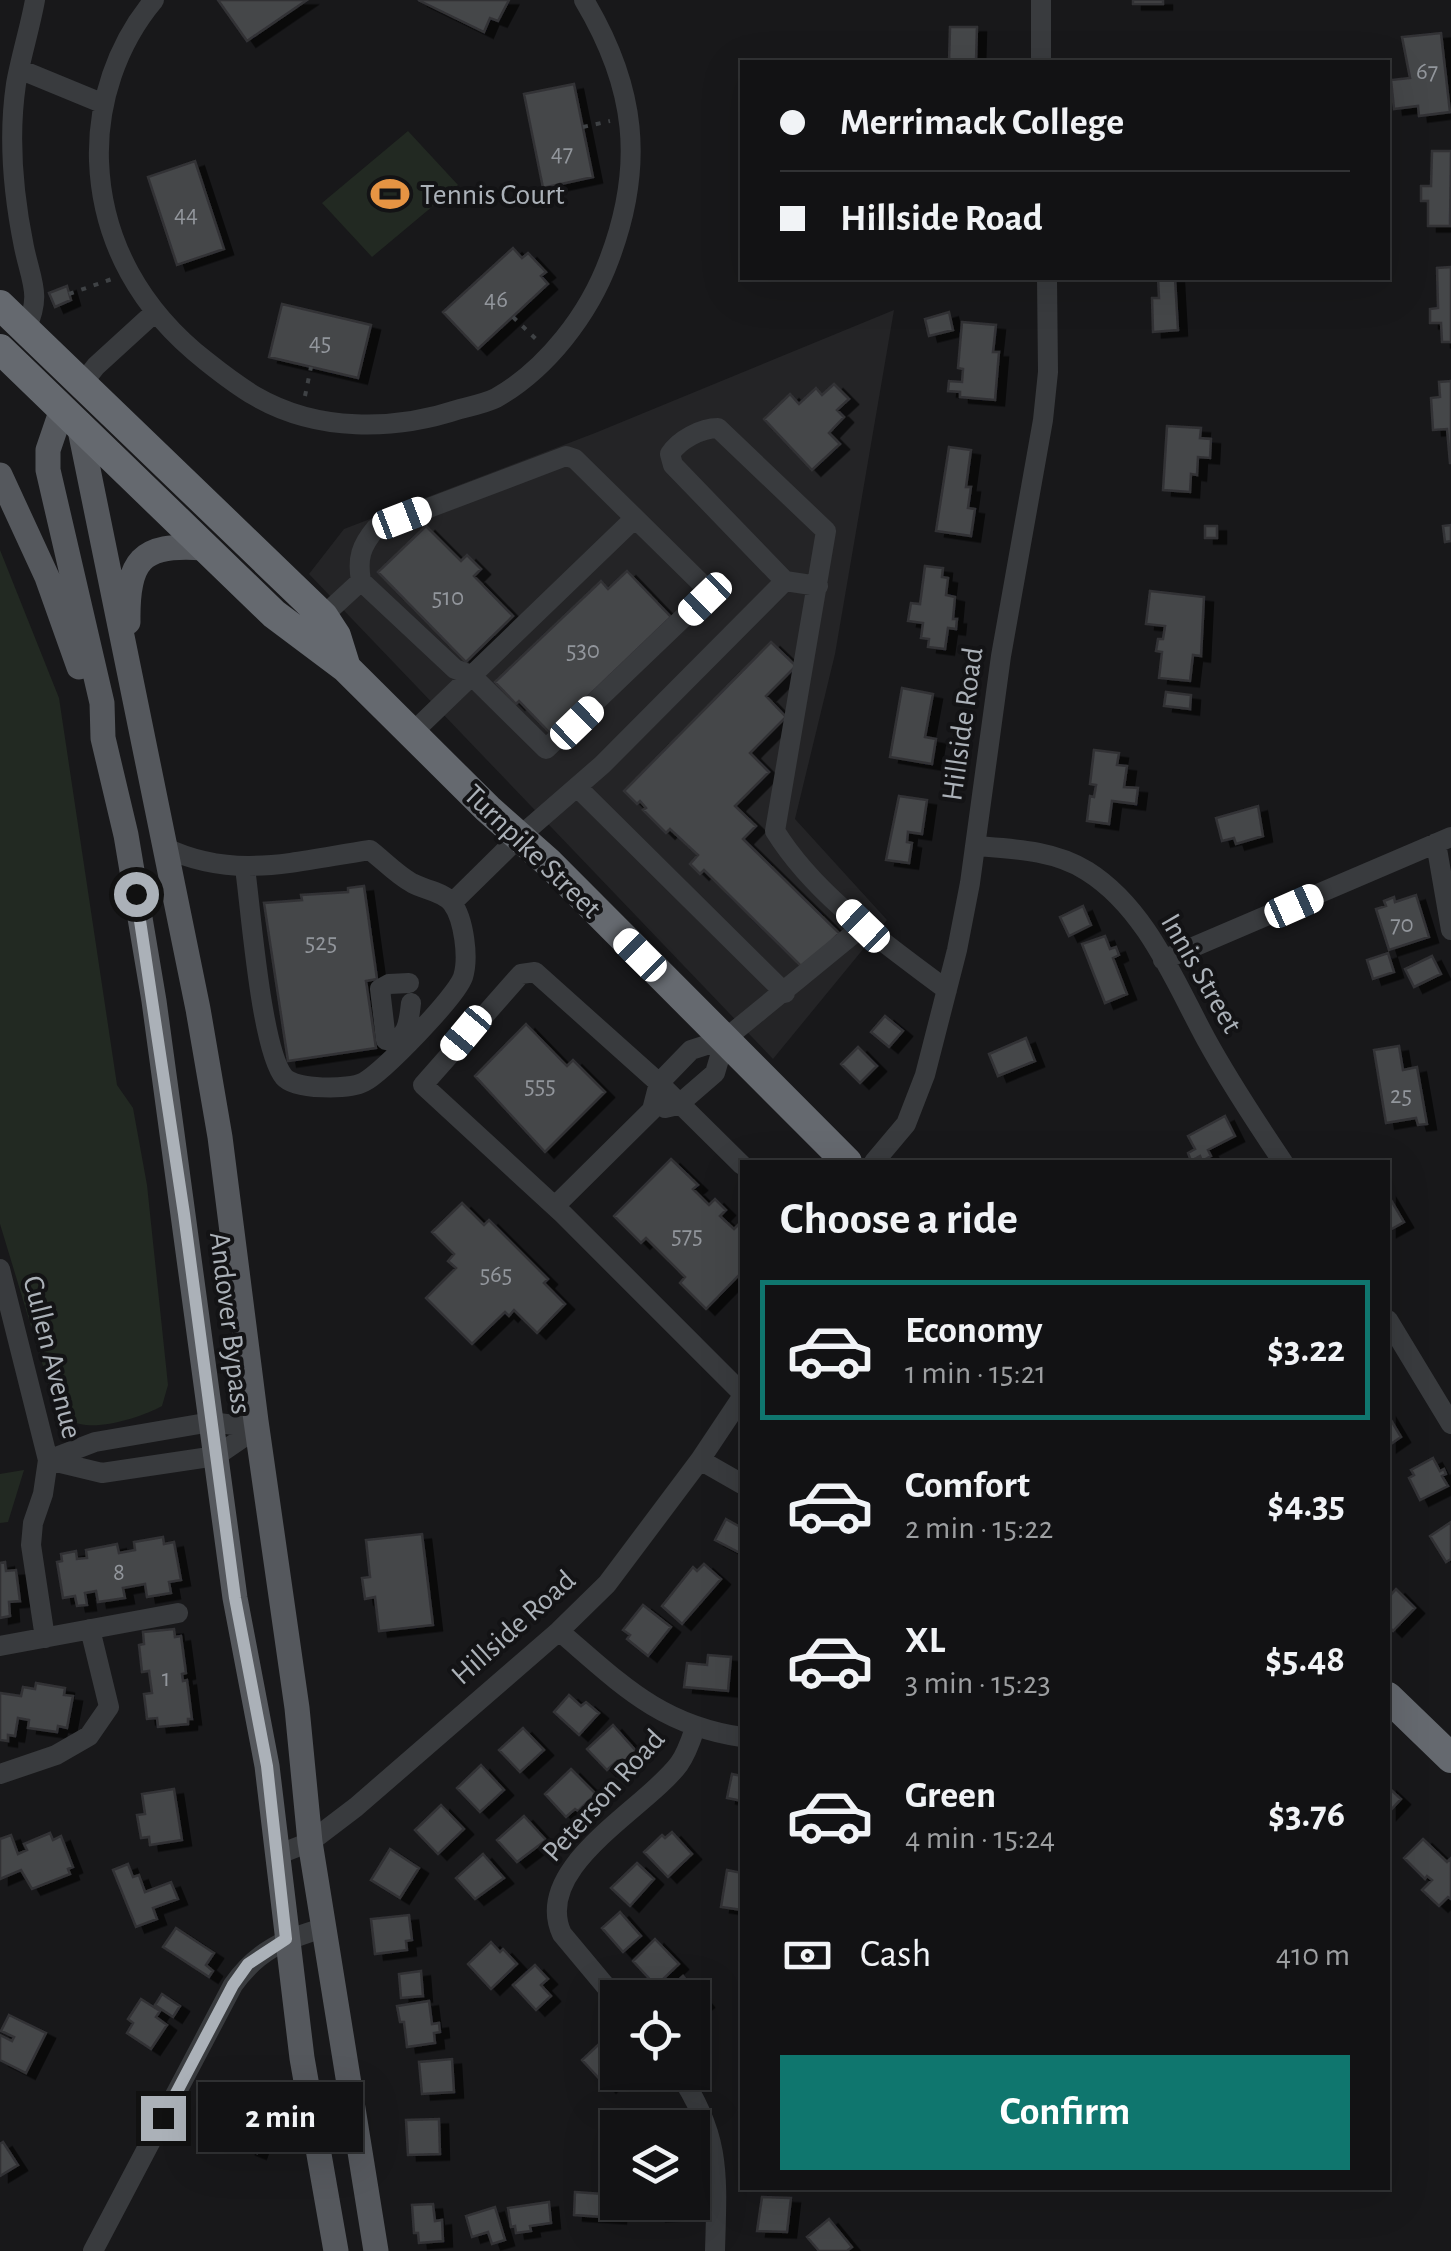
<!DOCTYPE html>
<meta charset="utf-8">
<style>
:root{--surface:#121214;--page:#1f2022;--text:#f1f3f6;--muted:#9c9ea0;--line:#313234;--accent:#0f766e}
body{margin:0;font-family:"Alegreya Sans",sans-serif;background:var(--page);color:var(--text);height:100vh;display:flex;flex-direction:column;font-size:38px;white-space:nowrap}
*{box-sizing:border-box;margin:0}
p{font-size:32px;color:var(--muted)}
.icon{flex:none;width:55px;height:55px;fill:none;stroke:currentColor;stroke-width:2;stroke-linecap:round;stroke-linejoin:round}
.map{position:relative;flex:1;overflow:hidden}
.details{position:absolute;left:740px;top:1160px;width:650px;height:1030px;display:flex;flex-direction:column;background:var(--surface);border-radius:0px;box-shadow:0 10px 40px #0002,0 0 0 2px var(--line)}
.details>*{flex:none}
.guide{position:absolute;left:740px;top:60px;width:650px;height:220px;border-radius:0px;box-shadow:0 10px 40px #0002,0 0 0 2px var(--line);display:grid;align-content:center;height:220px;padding:0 40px;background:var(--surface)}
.controls{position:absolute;left:600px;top:1980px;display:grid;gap:20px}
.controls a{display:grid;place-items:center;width:110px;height:110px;border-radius:0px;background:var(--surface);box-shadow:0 10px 40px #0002,0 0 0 2px var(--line);font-size:50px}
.end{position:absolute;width:45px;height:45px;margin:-22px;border:12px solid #abb1b8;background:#111;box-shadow:0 0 0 5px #111}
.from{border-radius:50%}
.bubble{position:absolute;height:70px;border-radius:0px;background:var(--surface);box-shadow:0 10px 40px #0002,0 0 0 2px var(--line);font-size:32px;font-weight:700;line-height:70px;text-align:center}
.car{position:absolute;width:30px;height:60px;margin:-30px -15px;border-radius:12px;box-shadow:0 0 8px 2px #0007;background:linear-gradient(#fff 24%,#345 0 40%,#fff 0 76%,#345 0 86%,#fff 0)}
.guide b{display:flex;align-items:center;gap:35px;height:95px;font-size:38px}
.guide b+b{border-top:2px solid var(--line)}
.guide i{width:25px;height:25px;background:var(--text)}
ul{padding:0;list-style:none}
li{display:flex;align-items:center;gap:30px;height:140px;margin:0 20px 15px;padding:0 20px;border:5px solid transparent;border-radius:0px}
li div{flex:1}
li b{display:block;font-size:38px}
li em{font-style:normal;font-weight:700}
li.on{border-color:var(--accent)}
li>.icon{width:90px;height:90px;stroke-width:1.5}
h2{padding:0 40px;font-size:45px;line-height:120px}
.pay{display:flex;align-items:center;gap:25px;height:110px;padding:0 40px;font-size:38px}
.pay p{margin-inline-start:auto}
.button{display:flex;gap:20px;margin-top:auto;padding:20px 40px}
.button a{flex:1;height:115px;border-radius:0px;background:var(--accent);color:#fff;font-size:40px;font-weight:700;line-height:115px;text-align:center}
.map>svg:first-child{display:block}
</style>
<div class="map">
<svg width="1451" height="2251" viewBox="0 0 1451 2251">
<defs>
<filter id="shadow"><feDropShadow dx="9" dy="5.5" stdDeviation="0" flood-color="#0009"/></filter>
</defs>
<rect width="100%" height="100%" fill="#18181a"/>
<path fill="#242426" d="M894 310 835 654 795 819 887 920 773 1059 309 574 344 529 595 433Z"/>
<path fill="#222922" d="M408 131 458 185 372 257 322 203Z
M0 550 59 698 117 1085 133 1108 147 1185 168 1385 162 1406C142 1417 91 1434 70 1420 64 1416 59 1407 54 1402L0 1224Z
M24 1470 8 1522 0 1523V1474Z"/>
<path fill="#454649" stroke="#323235" stroke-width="2.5" filter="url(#shadow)" d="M218 0H307L247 41Z
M418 0H509L498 21 490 18 484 32Z
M1133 0H1163V4H1133Z
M950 27H977L976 62H949Z
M1441 33 1450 112 1419 116 1418 106 1394 109 1391 80 1410 78 1402 37Z
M574 84 593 177 543 188 524 94Z
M1432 151H1451L1450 226H1428V201H1421V186H1431Z
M195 161 224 249 177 265 148 177Z
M513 248 522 258 528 253 546 272 541 276 548 284 478 349 443 312Z
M1451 267V342H1442L1441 323H1430V309L1438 308 1437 268Z
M1158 278H1175L1178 330 1153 332 1152 298H1159Z
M67 286 71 300 55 307 49 293Z
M282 304 371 325 358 378 269 357Z
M949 312 953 330 929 336 925 319Z
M962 322 996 325 993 352H999L995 400 960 397V392L948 391 949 381 962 382 963 369 958 368Z
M1451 381V463H1450L1447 429 1433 430 1431 398 1440 397 1439 382Z
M834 384 849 399 837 410 844 417 829 433 840 444 812 470 764 419 790 394 799 404 816 388 822 395Z
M1167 426 1201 428 1200 438 1211 439 1210 458 1198 457 1197 475 1191 474 1190 492 1163 490Z
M949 447 971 450 966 487H971L968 508 975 509 971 536 936 531Z
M1451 525V541L1445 542 1443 526Z
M426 526 461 561 467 555 481 569 474 576 513 616 466 662 378 572Z
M1205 526H1217V538H1205Z
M925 566 943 568 942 577 948 578 946 595 955 597 953 619H957L956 629 948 628 945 649 928 647 929 639 921 638 923 623 908 621 911 603 920 604Z
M627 571 671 617 550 733 519 701 516 704 495 682 601 581 608 589Z
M1150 591 1204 597 1201 656 1193 655 1190 681 1159 678 1162 652 1156 651 1158 639H1163L1165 626 1146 624Z
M771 642 796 666 766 696 786 717 750 753 769 772 735 806 756 826 743 839 839 933 804 969 704 870 700 874 690 864 698 855 670 829 666 833 643 810 646 808 640 801 637 804 624 791Z
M902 688 933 694 925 737 936 739 932 764 890 757Z
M1166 692 1191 695 1190 709 1164 706Z
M1094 750 1119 753 1117 765 1127 766 1124 787 1138 788 1136 804 1112 801 1109 824 1087 821 1090 796 1094 797 1096 785 1090 784Z
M899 796 927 800 922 834 908 832 907 842 912 843 909 863 886 860Z
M1258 806 1263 836 1236 844 1234 838 1222 841 1216 818Z
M364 886 377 979 366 981 376 1048 288 1061 264 903 302 900 301 895 348 892V888Z
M1416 895 1429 937 1389 950 1376 909 1386 906 1384 901 1394 897 1395 902Z
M1083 906 1091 925 1069 936 1060 917Z
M1105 936 1110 949 1116 947 1119 955 1113 958 1127 994 1105 1003 1082 944Z
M1388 953 1394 972 1373 979 1367 960Z
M1432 956 1441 974 1414 987 1405 969Z
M885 1016 903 1031 889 1047 871 1032Z
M526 1024 567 1066 573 1060 605 1092 545 1152 475 1076Z
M1026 1038 1035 1061 998 1076 989 1054Z
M1399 1046 1403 1070 1417 1067 1427 1124 1418 1125 1416 1118 1386 1123 1374 1050Z
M858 1047 877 1066 860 1083 841 1064Z
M1225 1116 1235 1136 1208 1150 1211 1156 1202 1161 1200 1156 1191 1161 1188 1153 1195 1149 1188 1136Z
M671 1159 698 1185 693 1189 709 1205 715 1199 726 1210 720 1216 734 1229 740 1223 742 1226V1272L706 1309 680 1283 685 1277 646 1238 641 1243 614 1216Z
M1388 1195 1404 1222 1388 1231Z
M462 1203 484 1225 489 1220 548 1279 544 1283 565 1304 537 1333 514 1310 509 1316 505 1312 472 1344 426 1298 456 1268 448 1261 454 1254 432 1232Z
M1388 1415 1401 1437 1388 1446Z
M1433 1458 1440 1471 1444 1469 1446 1474 1442 1476 1448 1486 1420 1500 1409 1478 1414 1475 1411 1470Z
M726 1519 742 1528V1554L715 1540Z
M1451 1522V1559L1446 1562 1430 1536Z
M422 1534 433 1625 379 1631 375 1597 365 1599 362 1578 370 1577 366 1540Z
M163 1537 164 1544 174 1542 181 1580 169 1582 171 1593 147 1597 145 1584 123 1588 125 1598 98 1602 96 1591 85 1593 87 1605 77 1606 75 1596 63 1598 57 1562 62 1561 61 1554 76 1551 77 1559 87 1558 86 1550 117 1544 119 1553 135 1550 134 1542Z
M5 1562 6 1571 16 1570 20 1601 9 1602 10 1616 0 1618V1563Z
M704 1564 721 1579 682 1624 662 1606 693 1567 697 1571Z
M1396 1589 1415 1608 1393 1631 1388 1626V1598Z
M643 1605 671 1627 648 1656 627 1639 630 1635 623 1630Z
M174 1629 175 1637 181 1636 186 1673 182 1674 183 1681 187 1680 192 1719H188V1724L158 1727 157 1718 147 1719 144 1694 152 1693 149 1671 142 1672 139 1645 144 1644 143 1632Z
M708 1655 731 1657 728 1691 684 1687 687 1663 707 1665Z
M36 1683 65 1688 64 1695 73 1696 67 1728 58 1726 57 1732 28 1728 29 1720 18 1718 15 1736 8 1735V1741L0 1740V1693L21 1696 23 1687 35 1689Z
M569 1695 581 1706 586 1702 599 1713 579 1735 554 1712Z
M613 1725 636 1751 620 1765 617 1761 607 1770 587 1749Z
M523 1728 544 1750 520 1772 499 1750Z
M481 1765 504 1790 480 1812 457 1788Z
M571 1769 596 1794 578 1811 575 1809 566 1817 545 1794Z
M732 1774 742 1776V1801L727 1798Z
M1388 1787 1401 1799 1388 1813Z
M174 1789 182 1840 150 1845 149 1837 141 1838 137 1815 145 1814 142 1794Z
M441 1805 464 1829 438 1854 415 1830Z
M524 1816 546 1840 517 1862 497 1840Z
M672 1832 692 1854 668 1877 644 1852 662 1835 665 1838Z
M50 1833 53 1840 61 1836 73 1867 68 1869 70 1874 32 1889 21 1870 0 1879V1839L11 1835 18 1854 27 1850 24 1844Z
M1423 1839 1447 1862 1451 1858V1899L1448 1897 1439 1906 1422 1890 1432 1880 1427 1876 1425 1879 1404 1858Z
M390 1849 419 1868 400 1898 371 1880Z
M483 1854 504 1878 475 1899 456 1878Z
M637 1863 654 1879 630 1906 611 1888Z
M128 1864 133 1877 139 1875 145 1892 171 1882 178 1899 153 1908 157 1919 136 1927 113 1870Z
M727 1870 742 1873V1910L721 1907Z
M620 1912 641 1936 623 1952 602 1928Z
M409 1915 412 1940 406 1941 407 1950 375 1954 371 1919Z
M176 1928 214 1953 206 1965 213 1971 209 1977 163 1947Z
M655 1939 679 1964 656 1986 633 1961Z
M491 1942 500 1952 503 1949 517 1964 491 1989 468 1964Z
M535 1965 548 1979 541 1985 551 1996 536 2010 513 1985Z
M421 1971 423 1996 401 1998 399 1974Z
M683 1976 705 2002 692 2012V1998H669L664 1992Z
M162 1994 180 2006 173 2017 155 2005Z
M141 1999 160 2011 156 2017 167 2025 151 2049 127 2033 133 2023 128 2019Z
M429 2001 432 2024 439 2023 440 2032 434 2033 435 2043 407 2047 404 2022H400L397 2006Z
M9 2015 46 2033 26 2073 0 2060V2035L12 2041 14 2037 1 2031Z
M598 2045 609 2058 615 2052 618 2055V2072H622L607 2087 582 2060Z
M452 2059 454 2092 422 2094 419 2062Z
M226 2102 260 2115 254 2134 263 2137 257 2153 247 2149 250 2143 224 2133 223 2139 214 2135Z
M439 2119 440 2154 408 2155 406 2120Z
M3 2142 18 2165 0 2176V2144Z
M575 2192 618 2195 617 2218 574 2215Z
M762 2197 791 2198 787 2232 757 2231Z
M549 2202 551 2223 530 2226 531 2231 516 2233 515 2226 511 2227 508 2208Z
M640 2202H679L680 2214 657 2216V2212L641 2213Z
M433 2204 435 2221 442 2220 443 2241 419 2243 418 2233H414L412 2205Z
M495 2207 505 2240 492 2244 488 2232 472 2237 466 2216Z
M829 2219 852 2247 847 2251H819L807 2237Z"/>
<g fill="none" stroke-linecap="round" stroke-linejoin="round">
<path stroke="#3f4245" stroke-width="4" stroke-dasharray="5 8" stroke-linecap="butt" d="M583 127 610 121
M69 294 112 279
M513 317 538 341
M305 396 311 367"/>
<path stroke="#393b3e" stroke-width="20" d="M154 0C117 44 97 103 99 161 102 243 142 311 206 361 221 373 238 386 255 396 317 432 394 431 460 409 472 406 486 403 496 398 547 369 589 314 609 260 645 165 636 87 584 0
M1041 0V62
M19 69 104 104
M26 329C42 295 31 281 24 247 13 193 8 138 16 84 21 56 30 28 35 0
M81 385 96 366 154 313
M785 581 673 465 670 454C679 440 701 428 718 428L826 531 775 831C816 897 886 944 947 990
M323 616 361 581C357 558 361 546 376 528L566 456 575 459 707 589 708 594 546 749 471 675 455 669 361 581
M411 734 635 518
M577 787 785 993
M1436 843 1451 930
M975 846C1013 849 1054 850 1087 871 1146 908 1174 980 1206 1039 1229 1081 1256 1122 1283 1162
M164 847C234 881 296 861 370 850 383 860 397 875 412 883 424 890 443 891 452 903 464 919 469 958 463 977 456 997 383 1072 364 1082 349 1090 295 1090 284 1077 261 1049 251 910 245 868
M452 903 518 838 602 765 785 581 818 586
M1163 960 1451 837
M409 983 389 984 380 989 386 1040C408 1042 409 1020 411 1003
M665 1108 678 1105 715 1073 725 1039
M874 1162 906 1124 925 1075 957 950 970 883 1001 656 1043 420 1048 372 1047 278
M742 1165 659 1083 535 972 521 974 423 1085 563 1214 742 1393
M555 1206 652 1110 659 1083 691 1050 725 1039 863 926
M0 1269 48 1460 43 1494 33 1523 31 1545 45 1638
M1388 1320 1451 1424
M211 1422 257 1428 216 1456 102 1473 48 1460 95 1442Z
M700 1460 742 1484
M559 1631C620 1683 659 1725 742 1737
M0 1646 178 1613
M0 1774 56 1755 89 1736 109 1707 90 1629
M277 1855 310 1842 356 1807 559 1631 607 1584 700 1460 742 1397
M618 2001 562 1934C531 1867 646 1809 679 1764 687 1753 691 1740 695 1728
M678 2072C722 2137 717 2177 715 2251
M93 2251 233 1985C257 1951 284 1939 324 1928"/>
<path stroke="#55585d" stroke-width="25" d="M62 409 48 450V470L102 703 103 738 126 835 154 1001 235 1598 267 1766 302 2058 336 2251
M79 425 198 1009 220 1137 256 1421 297 1708 310 1842 376 2251
M0 475 47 577 79 667
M128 622C127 561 140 543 203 548"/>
<path stroke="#65696f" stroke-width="30" d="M0 305 323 616 336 636 346 668
M0 349 274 614 346 668 488 809 549 863 847 1162
M1388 1697 1451 1758"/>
</g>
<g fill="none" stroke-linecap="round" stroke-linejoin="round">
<path stroke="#abb1b8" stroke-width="12" d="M136 894 184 1214 235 1598 267 1766 286 1939 248 1964 233 1985 163 2118"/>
</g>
<defs>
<g id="stadium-bare" transform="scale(3)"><path d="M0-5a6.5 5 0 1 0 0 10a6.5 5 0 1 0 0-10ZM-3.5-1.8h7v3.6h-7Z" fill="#e69443" stroke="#131315" stroke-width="2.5" paint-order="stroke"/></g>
</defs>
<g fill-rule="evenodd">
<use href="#stadium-bare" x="390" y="194"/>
</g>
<g text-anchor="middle" stroke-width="8" stroke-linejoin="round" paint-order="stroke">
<g font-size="25" fill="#92969c">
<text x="1427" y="79">67</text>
<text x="562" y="161">47</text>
<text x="186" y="222">44</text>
<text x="496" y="307">46</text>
<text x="320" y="350">45</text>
<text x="448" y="605">510</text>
<text x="583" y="658">530</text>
<text x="1402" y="932">70</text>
<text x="321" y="950">525</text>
<text x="540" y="1093">555</text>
<text x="1401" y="1103">25</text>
<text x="687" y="1243">575</text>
<text x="496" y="1282">565</text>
<text x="119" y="1580">8</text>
<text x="166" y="1686">1</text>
</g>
<g font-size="30" fill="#abb1b8" stroke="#131315" text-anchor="start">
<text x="420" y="204">Tennis Court</text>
</g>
<g font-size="30" fill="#abb1b8" stroke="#131315">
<text transform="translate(962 724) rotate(-82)" y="10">Hillside Road</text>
<text transform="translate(533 851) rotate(44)" y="10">Turnpike Street</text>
<text transform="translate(1202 973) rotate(60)" y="10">Innis Street</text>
<text transform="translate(231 1323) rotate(83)" y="10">Andover Bypass</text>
<text transform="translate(53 1357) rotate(76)" y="10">Cullen Avenue</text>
<text transform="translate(513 1627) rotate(-42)" y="10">Hillside Road</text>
<text transform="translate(603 1795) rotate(-48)" y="10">Peterson Road</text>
</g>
</g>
</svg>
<div class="controls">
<a><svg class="icon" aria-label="locate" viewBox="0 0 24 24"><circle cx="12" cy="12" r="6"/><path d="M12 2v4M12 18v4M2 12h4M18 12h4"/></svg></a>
<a><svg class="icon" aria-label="layers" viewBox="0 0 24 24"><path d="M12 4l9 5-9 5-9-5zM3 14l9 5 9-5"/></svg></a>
</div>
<i class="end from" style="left:136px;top:894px"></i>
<i class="end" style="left:163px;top:2118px"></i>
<div class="bubble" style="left:198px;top:2082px;width:165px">2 min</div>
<i class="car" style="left:402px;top:518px;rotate:69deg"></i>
<i class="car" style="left:705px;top:599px;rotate:226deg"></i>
<i class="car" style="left:577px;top:723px;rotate:46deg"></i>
<i class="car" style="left:1294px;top:906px;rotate:66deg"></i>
<i class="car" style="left:863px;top:926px;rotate:314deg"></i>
<i class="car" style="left:640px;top:955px;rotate:315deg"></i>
<i class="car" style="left:466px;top:1033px;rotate:220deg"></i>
<div class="guide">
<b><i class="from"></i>Merrimack College</b>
<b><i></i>Hillside Road</b>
</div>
<section class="details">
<h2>Choose a ride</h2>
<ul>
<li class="on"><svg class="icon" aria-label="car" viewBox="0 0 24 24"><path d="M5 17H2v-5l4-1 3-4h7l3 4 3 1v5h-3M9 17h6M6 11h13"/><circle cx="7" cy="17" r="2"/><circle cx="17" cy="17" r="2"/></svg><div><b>Economy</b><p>1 min · 15:21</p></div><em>$3.22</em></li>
<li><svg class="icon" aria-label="car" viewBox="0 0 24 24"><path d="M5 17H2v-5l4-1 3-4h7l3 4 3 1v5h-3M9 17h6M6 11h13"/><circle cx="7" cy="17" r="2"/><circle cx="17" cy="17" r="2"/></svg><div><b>Comfort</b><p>2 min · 15:22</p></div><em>$4.35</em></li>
<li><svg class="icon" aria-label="car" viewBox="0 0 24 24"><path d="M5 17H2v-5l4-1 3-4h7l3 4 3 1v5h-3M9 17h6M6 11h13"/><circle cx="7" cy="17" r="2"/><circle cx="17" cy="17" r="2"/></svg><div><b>XL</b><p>3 min · 15:23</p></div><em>$5.48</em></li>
<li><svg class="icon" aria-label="car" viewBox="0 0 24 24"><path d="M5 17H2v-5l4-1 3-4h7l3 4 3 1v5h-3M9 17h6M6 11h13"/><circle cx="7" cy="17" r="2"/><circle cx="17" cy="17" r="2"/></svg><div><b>Green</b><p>4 min · 15:24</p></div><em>$3.76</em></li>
</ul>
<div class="pay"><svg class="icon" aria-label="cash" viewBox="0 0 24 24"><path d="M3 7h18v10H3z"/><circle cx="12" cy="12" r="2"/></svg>Cash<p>410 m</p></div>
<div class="button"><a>Confirm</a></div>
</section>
</div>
